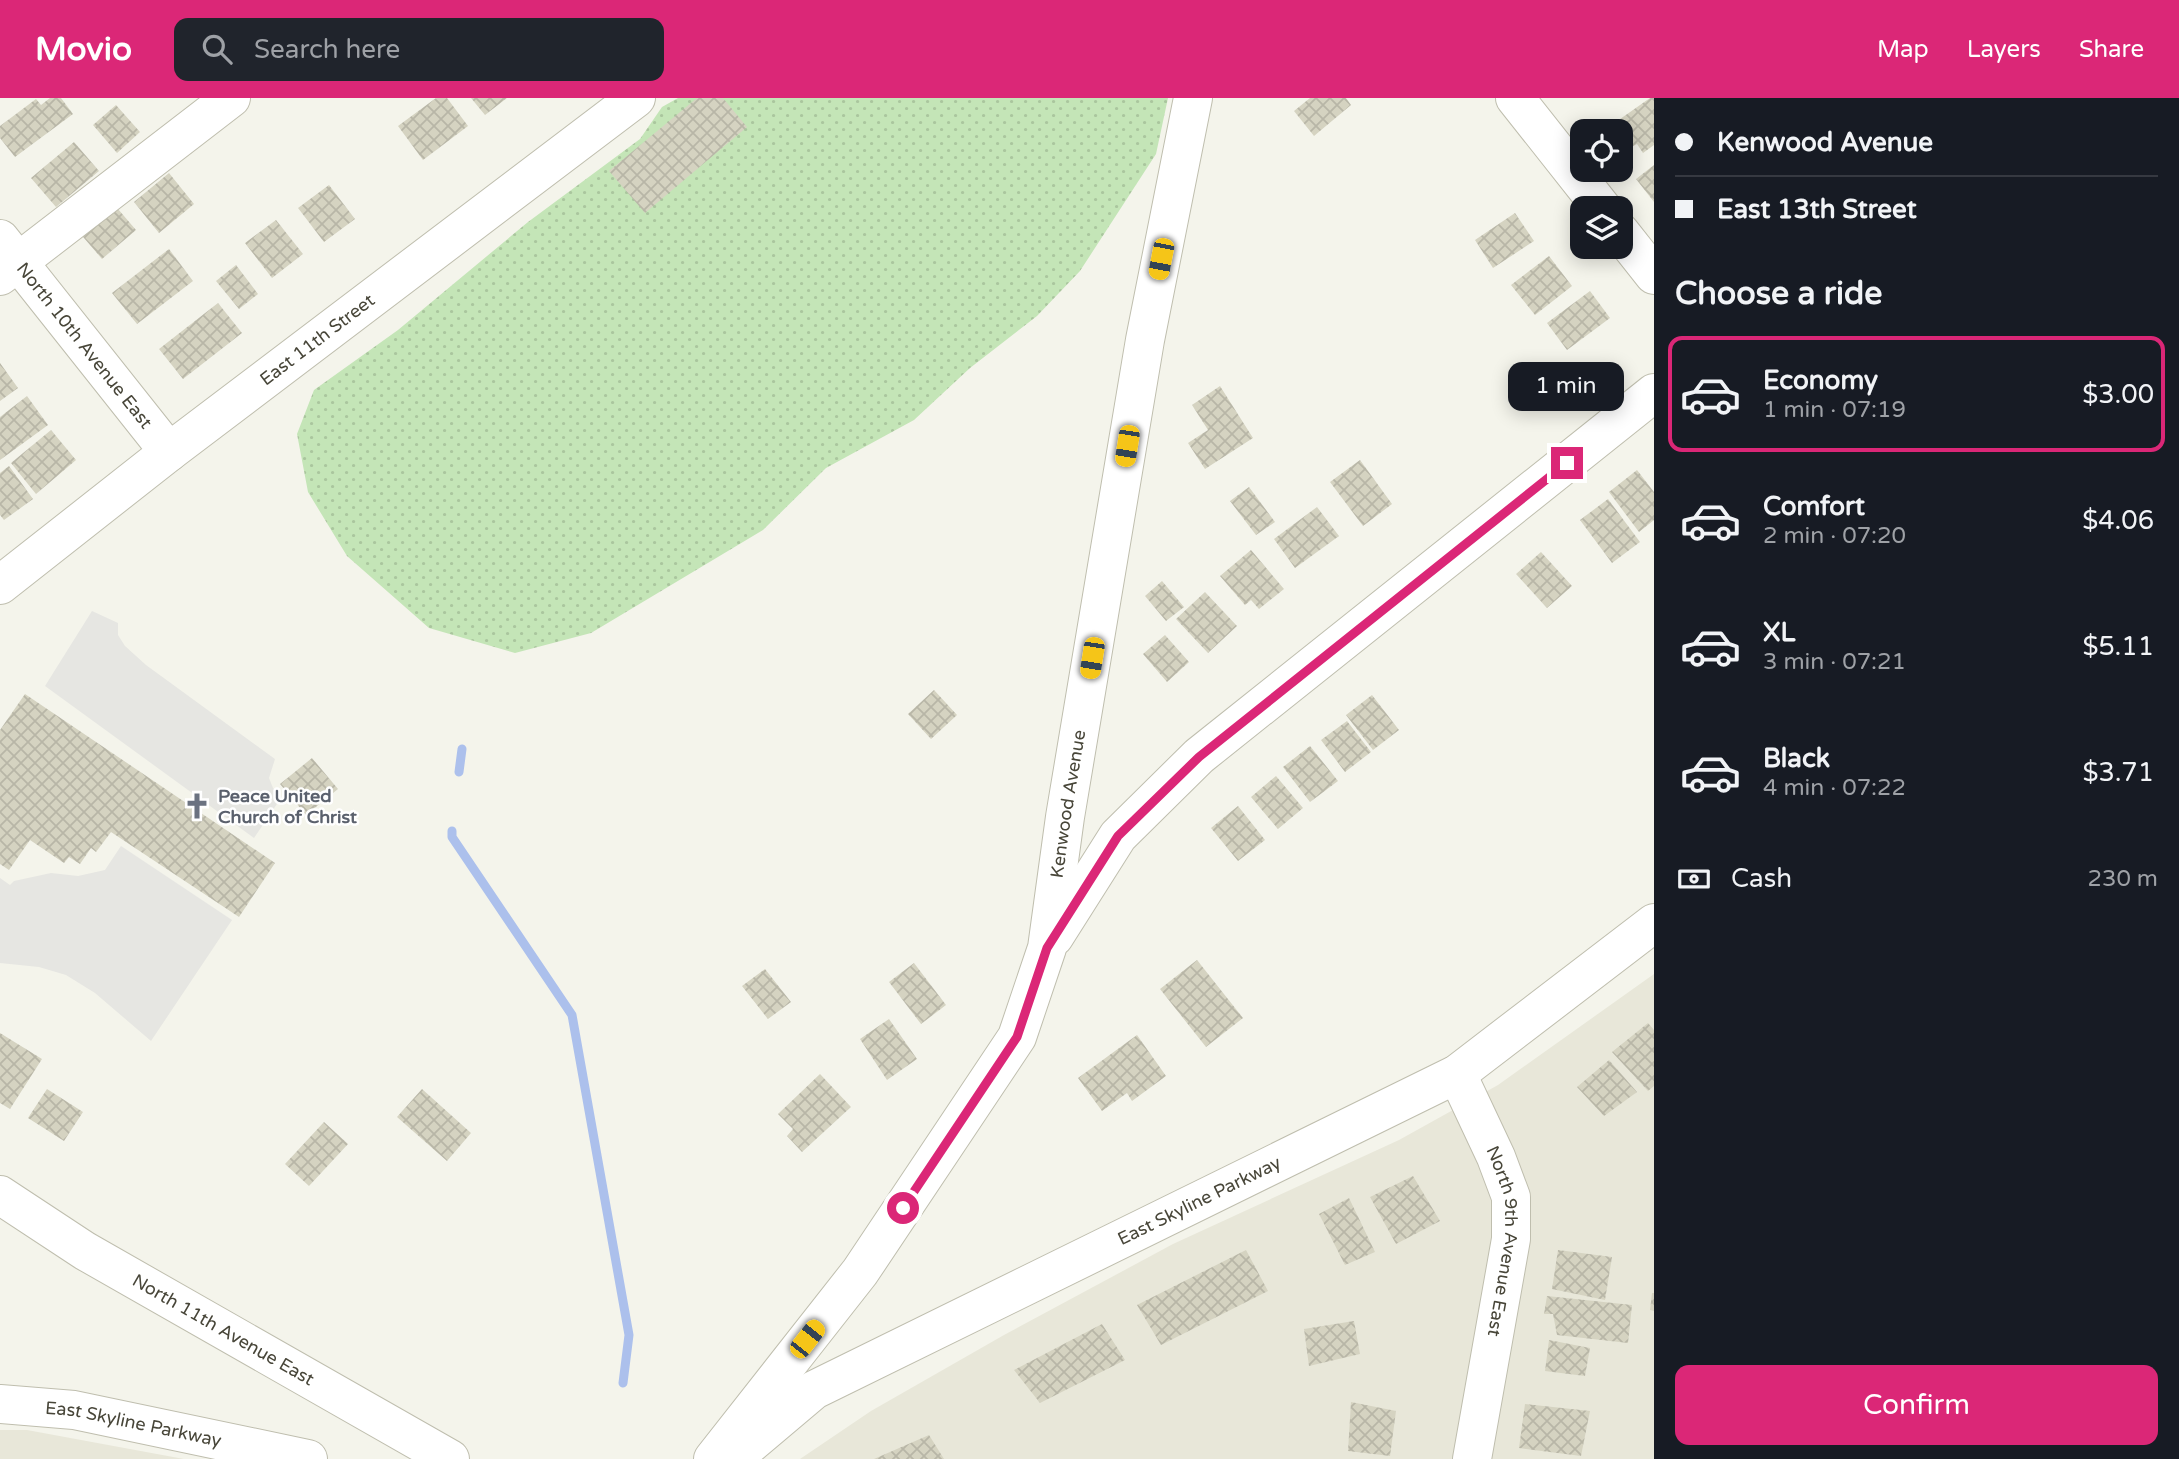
<!DOCTYPE html>
<meta charset="utf-8">
<style>
:root{--surface:#171b24;--page:#20242c;--text:#f1f3f6;--muted:#9ea1a6;--line:#363941;--accent:#db2777}
body{margin:0;font-family:"Varela Round",sans-serif;background:var(--page);color:var(--text);height:100vh;display:flex;flex-direction:column;font-size:26px;white-space:nowrap}
*{box-sizing:border-box;margin:0}
p{font-size:23px;color:var(--muted)}
.icon{flex:none;width:38px;height:38px;fill:none;stroke:currentColor;stroke-width:2;stroke-linecap:round;stroke-linejoin:round}
.map{position:relative;flex:1;overflow:hidden}
.drawer{display:flex;flex-direction:column;background:var(--surface);width:525px}
.drawer>*{flex:none}
.top-card{display:grid;align-content:center;height:154px;padding:0 21px;background:var(--surface)}
.fabs{position:absolute;left:1570px;top:21px;display:grid;gap:14px}
.fabs a{display:grid;place-items:center;width:63px;height:63px;border-radius:14px;background:var(--surface);box-shadow:0 4px 18px #0003;font-size:35px}
.end{position:absolute;width:32px;height:32px;margin:-16px;border:9px solid #db2777;background:#fff;box-shadow:0 0 0 4px #fff}
.from{border-radius:50%}
.bubble{position:absolute;height:49px;border-radius:14px;background:var(--surface);box-shadow:0 4px 18px #0003;font-size:23px;font-weight:600;line-height:49px;text-align:center}
.car{position:absolute;width:21px;height:42px;margin:-21px -10px;border-radius:9px;box-shadow:0 0 5px 2px #0007;background:linear-gradient(#f5c518 24%,#345 0 40%,#f5c518 0 76%,#345 0 86%,#f5c518 0)}
.top-card b{display:flex;align-items:center;gap:24px;height:66px;font-size:26px}
.top-card b+b{border-top:2px solid var(--line)}
.top-card i{width:18px;height:18px;background:var(--text)}
ul{padding:0;list-style:none}
li{display:flex;align-items:center;gap:21px;height:116px;margin:0 14px 10px;padding:0 7px;border:4px solid transparent;border-radius:14px}
li div{flex:1}
li b{display:block;font-size:26px}
li em{font-style:normal;font-weight:600}
li.selected{border-color:var(--accent)}
li>.icon{width:63px;height:63px;stroke-width:1.5}
h2{padding:0 21px;font-size:32px;line-height:84px}
.pay{display:flex;align-items:center;gap:18px;height:77px;padding:0 21px;font-size:26px}
.pay p{margin-inline-start:auto}
.cta{display:flex;gap:14px;margin-top:auto;padding:14px 21px}
.cta a{flex:1;height:80px;border-radius:14px;background:var(--accent);color:#fff;font-size:28px;font-weight:600;line-height:80px;text-align:center}
header{display:flex;align-items:center;gap:42px;box-sizing:border-box;height:98px;padding:0 35px;background:var(--accent);color:#fff}
header strong{font-size:33px}
nav{display:flex;gap:38px;margin-inline-start:auto;font-size:24px}
.search{width:490px;height:63px;background:var(--page);display:flex;align-items:center;gap:18px;box-sizing:border-box;padding:0 24px;border-radius:14px;color:var(--muted);font-size:26px}
main{display:flex;flex:1;min-height:0}
.map>svg:first-child{display:block}
</style>
<header>
<strong>Movio</strong>
<div class="search"><svg class="icon" aria-label="search" viewBox="0 0 24 24"><circle cx="10" cy="10" r="6"/><path d="M15 15l6 6"/></svg>Search here</div>
<nav><a>Map</a><a>Layers</a><a>Share</a></nav>
</header>
<main>
<div class="map">
<svg width="1654" height="1361" viewBox="0 0 1654 1361">
<defs>
<pattern id="park-dots" width="8" height="8" patternUnits="userSpaceOnUse" patternTransform="scale(1.75)"><rect width="8" height="8" fill="#c4e5b7"/><path d="M2 2h.1M6 6h.1" fill="none" stroke="#aac69e" stroke-width="1.8" stroke-linecap="round"/></pattern>
<pattern id="building-cross-hatch" width="8" height="8" patternUnits="userSpaceOnUse" patternTransform="scale(1.75)"><rect width="8" height="8" fill="#d5d3c1"/><path d="M0 0l8 8M0 8l8-8" fill="none" stroke="#b8b6a7"/></pattern>
</defs>
<rect width="100%" height="100%" fill="#f4f4eb"/>
<path fill="#e8e7d9" d="M1654 876V1361H800L871 1313 1004 1237 1173 1146 1399 1042 1498 987Z
M0 1332H27L184 1361H0Z"/>
<path fill="url(#park-dots)" d="M678 0H1168L1156 56 1080 173 1037 218 970 270 914 322 826 370 763 432 591 535 515 555 429 530 347 458 308 394 297 336 314 292 398 232 528 124 640 41 662 9Z"/>
<path fill="#e6e6e2" d="M92 513 118 525V537L125 548 146 567 275 661 269 680 273 690 281 700 254 740 45 588Z
M121 748 232 822 151 943 95 895 66 877 39 869 0 865V780L10 787 14 783 51 775 78 778 105 772Z"/>
<g fill="none" stroke-linecap="round" stroke-linejoin="round">
<path stroke="#acc0ec" stroke-width="9" d="M459 674 462 651
M452 733V739L572 917 629 1237 623 1285"/>
</g>
<path fill="url(#building-cross-hatch)" d="M50 0H61L73 16 15 59 0 40V28L36 1 41 7Z
M436 0H447L468 28 423 62 398 28Z
M471 0H507L485 17Z
M697 0H723L747 29 645 115 609 73Z
M1310 0H1346L1351 7 1314 38 1294 13Z
M1650 0H1654V47L1643 55 1637 46 1630 50 1620 37V33H1618L1613 26Z
M116 7 140 34 117 55 93 27Z
M74 44 99 73 56 109 31 80Z
M1654 67V104L1636 81Z
M169 75 194 106 159 135 134 104Z
M329 87 355 121 324 144 298 110Z
M112 104 136 132 102 161 78 133Z
M1515 115 1534 143 1493 170 1475 142Z
M276 122 303 156 272 180 245 145Z
M169 151 193 183 137 226 112 195Z
M1549 158 1572 188 1535 217 1511 187Z
M236 167 258 196 239 211 216 183Z
M1590 193 1610 220 1567 252 1547 225Z
M218 205 242 235 183 281 159 251Z
M0 265 18 290 0 303Z
M1220 288 1253 340 1205 371 1188 345 1208 332 1192 307Z
M27 298 48 327 0 362V319Z
M51 332 76 362 36 396 11 365Z
M1360 362 1392 406 1363 428 1330 384Z
M9 368 33 401 4 422 0 417V375Z
M1637 372 1654 394V422L1639 434 1609 394Z
M1249 389 1275 424 1256 437 1230 403Z
M1608 401 1640 444 1612 465 1580 422Z
M1317 409 1339 438 1295 470 1274 441Z
M1251 452 1284 491 1259 511 1251 502 1245 507 1220 478Z
M1541 454 1572 488 1547 510 1516 476Z
M1162 483 1184 509 1166 523 1145 498Z
M1205 494 1237 528 1208 555 1176 521Z
M1165 537 1189 564 1167 584 1143 556Z
M934 592 957 617 931 641 908 616Z
M25 596 275 765 239 819 111 734 96 754 91 750 80 766 69 759 64 765 30 742 9 772 0 766V632Z
M1372 597 1399 632 1373 652 1346 617Z
M1347 623 1371 654 1345 674 1321 642Z
M1310 648 1338 683 1310 704 1283 669Z
M312 660 338 691 306 717 280 686Z
M1276 678 1303 710 1278 731 1251 699Z
M1238 708 1265 742 1238 763 1211 730Z
M1197 862 1243 920 1206 949 1160 891Z
M914 865 946 907 921 926 889 884Z
M765 871 791 904 768 921 742 888Z
M889 921 917 961 887 982 860 941Z
M1648 925 1654 932V988L1648 993 1612 954Z
M0 935 42 961 10 1011 0 1005Z
M1137 937 1166 978 1132 1003 1127 995 1102 1013 1078 980Z
M1609 962 1637 994 1604 1018 1577 989Z
M820 976 851 1009 802 1054 787 1038 793 1031 778 1016Z
M47 991 83 1014 64 1043 28 1020Z
M422 991 471 1035 447 1063 397 1019Z
M324 1024 348 1046 309 1088 285 1066Z
M1413 1078 1440 1123 1396 1146 1370 1099Z
M1349 1100 1375 1154 1345 1167 1319 1116Z
M1246 1152 1268 1193 1161 1247 1137 1207Z
M1558 1152 1612 1159 1605 1202 1552 1191Z
M1652 1195H1654V1213L1650 1212Z
M1547 1198 1632 1207 1628 1245 1557 1237 1553 1216H1544Z
M1354 1223 1360 1256 1309 1268 1304 1231Z
M1102 1226 1125 1262 1040 1305 1014 1272Z
M1549 1242 1590 1250 1585 1278 1545 1273Z
M1351 1304 1396 1313 1390 1358 1348 1353Z
M1525 1306 1590 1313 1581 1358 1519 1350Z
M929 1337 944 1361H874Z"/>
<g fill="none" stroke-linecap="round" stroke-linejoin="round">
<g stroke="#bfbeae" stroke-width="40">
<g id="minor">
<path d="M1515 0 1602 110"/>
<path d="M1620 134 1654 177"/>
<path id="s1" d="M0 141 169 354"/>
<path d="M0 178 231 0"/>
<path id="s2" d="M0 487 169 354 636 0"/>
<path d="M1054 839 1118 738 1199 658 1654 295"/>
<path id="s3" d="M1457 976 1496 1059 1511 1099V1141L1472 1361"/>
<path id="s4" d="M0 1097 85 1153 450 1361"/>
<path id="s5" d="M0 1306 74 1312 308 1361"/>
<path id="s6" d="M737 1357 814 1292 1457 976 1654 825"/>
<path id="s7" d="M713 1361 860 1174 1017 939 1047 850 1065 719 1145 242 1193 0"/>
</g>
</g>
<use href="#minor" stroke="#fff" stroke-width="38"/>
</g>
<g fill="none" stroke-linecap="round" stroke-linejoin="round">
<path stroke="#db2777" stroke-width="9" d="M903 1110 1017 939 1047 850 1118 738 1199 659 1567 365"/>
</g>
<defs>
<g id="church-bare" transform="scale(2.1)"><path d="M-1.2-6h2.4v3.5h3.3v2.4h-3.3V6h-2.4V-.1h-3.3v-2.4h3.3Z" fill="#6b7280" stroke="#fff" stroke-width="2.5" paint-order="stroke"/></g>
</defs>
<g fill-rule="evenodd">
<use href="#church-bare" x="197" y="708"/>
</g>
<g text-anchor="middle" stroke-width="5" stroke-linejoin="round" paint-order="stroke">
<g font-size="18" fill="#484639" stroke="#fff">
<text dy="6" stroke="none"><textPath href="#s2" startOffset="401">East 11th Street</textPath></text>
<text dy="6" stroke="none"><textPath href="#s1" startOffset="136">North 10th Avenue East</textPath></text>
<text dy="6" stroke="none"><textPath href="#s7" startOffset="760">Kenwood Avenue</textPath></text>
<text dy="6" stroke="none"><textPath href="#s6" startOffset="530">East Skyline Parkway</textPath></text>
<text dy="6" stroke="none"><textPath href="#s3" startOffset="178">North 9th Avenue East</textPath></text>
<text dy="6" stroke="none"><textPath href="#s4" startOffset="261">North 11th Avenue East</textPath></text>
<text dy="6" stroke="none"><textPath href="#s5" startOffset="135">East Skyline Parkway</textPath></text>
</g>
<g font-size="18" font-weight="bold" fill="#5b616d" stroke="#fff" text-anchor="start">
<text x="218" y="704">Peace United<tspan x="218" dy="21">Church of Christ</tspan></text>
</g>
</g>
</svg>
<div class="fabs">
<a><svg class="icon" aria-label="locate" viewBox="0 0 24 24"><circle cx="12" cy="12" r="6"/><path d="M12 2v4M12 18v4M2 12h4M18 12h4"/></svg></a>
<a><svg class="icon" aria-label="layers" viewBox="0 0 24 24"><path d="M12 4l9 5-9 5-9-5zM3 14l9 5 9-5"/></svg></a>
</div>
<i class="end from" style="left:903px;top:1110px"></i>
<i class="end" style="left:1567px;top:365px"></i>
<div class="bubble" style="left:1508px;top:264px;width:116px">1 min</div>
<i class="car" style="left:1161px;top:161px;rotate:191deg"></i>
<i class="car" style="left:1127px;top:348px;rotate:189deg"></i>
<i class="car" style="left:1092px;top:560px;rotate:189deg"></i>
<i class="car" style="left:807px;top:1241px;rotate:38deg"></i>
</div>
<section class="drawer">
<div class="top-card">
<b><i class="from"></i>Kenwood Avenue</b>
<b><i></i>East 13th Street</b>
</div>
<h2>Choose a ride</h2>
<ul>
<li class="selected"><svg class="icon" aria-label="car" viewBox="0 0 24 24"><path d="M5 17H2v-5l4-1 3-4h7l3 4 3 1v5h-3M9 17h6M6 11h13"/><circle cx="7" cy="17" r="2"/><circle cx="17" cy="17" r="2"/></svg><div><b>Economy</b><p>1 min · 07:19</p></div><em>$3.00</em></li>
<li><svg class="icon" aria-label="car" viewBox="0 0 24 24"><path d="M5 17H2v-5l4-1 3-4h7l3 4 3 1v5h-3M9 17h6M6 11h13"/><circle cx="7" cy="17" r="2"/><circle cx="17" cy="17" r="2"/></svg><div><b>Comfort</b><p>2 min · 07:20</p></div><em>$4.06</em></li>
<li><svg class="icon" aria-label="car" viewBox="0 0 24 24"><path d="M5 17H2v-5l4-1 3-4h7l3 4 3 1v5h-3M9 17h6M6 11h13"/><circle cx="7" cy="17" r="2"/><circle cx="17" cy="17" r="2"/></svg><div><b>XL</b><p>3 min · 07:21</p></div><em>$5.11</em></li>
<li><svg class="icon" aria-label="car" viewBox="0 0 24 24"><path d="M5 17H2v-5l4-1 3-4h7l3 4 3 1v5h-3M9 17h6M6 11h13"/><circle cx="7" cy="17" r="2"/><circle cx="17" cy="17" r="2"/></svg><div><b>Black</b><p>4 min · 07:22</p></div><em>$3.71</em></li>
</ul>
<div class="pay"><svg class="icon" aria-label="cash" viewBox="0 0 24 24"><path d="M3 7h18v10H3z"/><circle cx="12" cy="12" r="2"/></svg>Cash<p>230 m</p></div>
<div class="cta"><a>Confirm</a></div>
</section>
</main>
